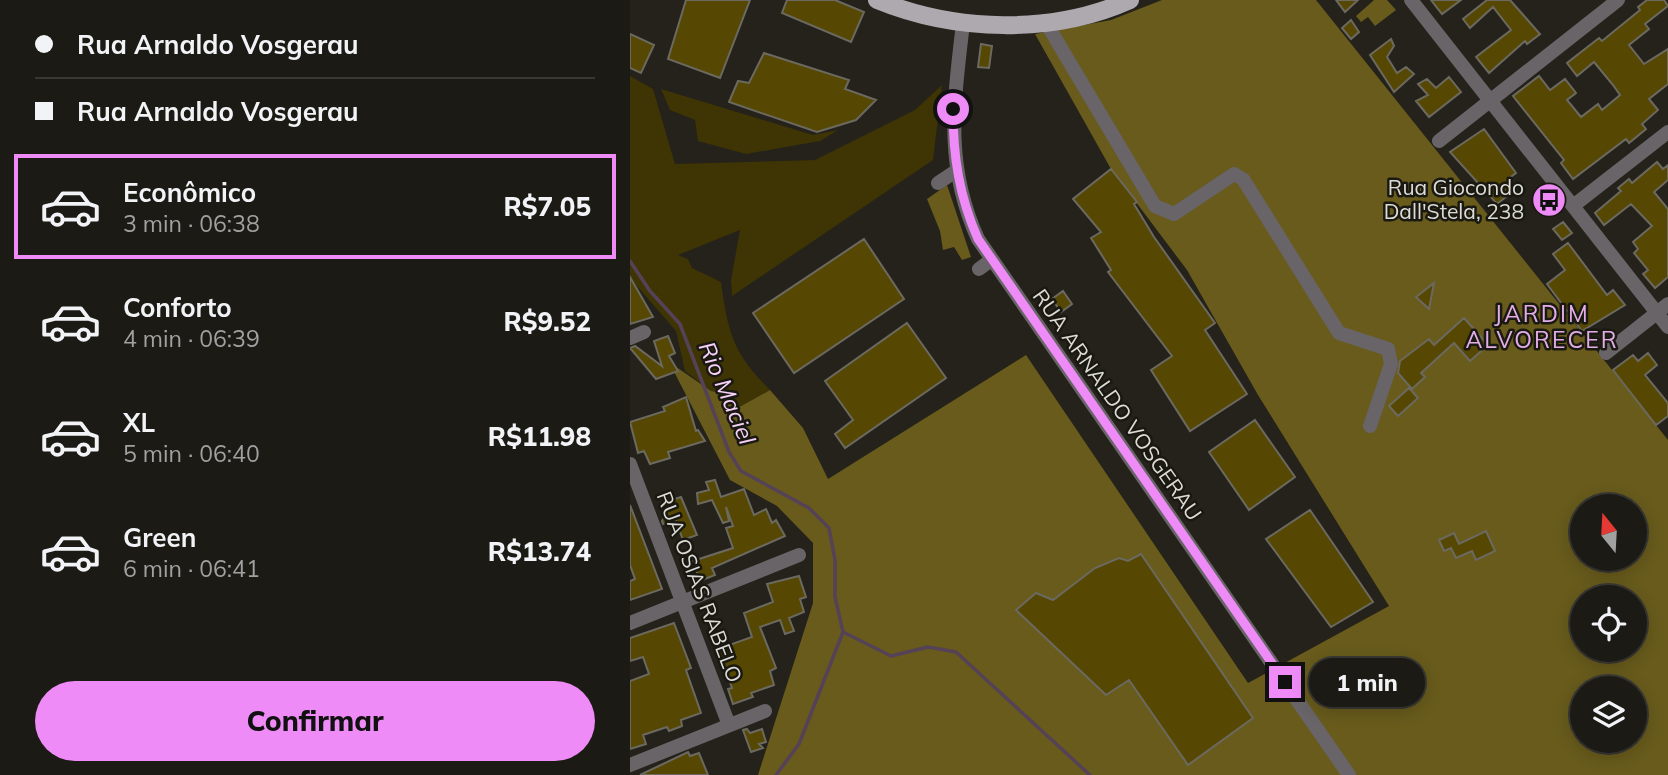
<!DOCTYPE html>
<html lang="pt">
<meta charset="utf-8">
<style>
:root{--surface:#1b1a14;--page:#24231d;--text:#f1f3f6;--muted:#a0a1a0;--line:#393834;--accent:#ef8bf7}
body{margin:0;font-family:Mulish,sans-serif;background:var(--page);color:var(--text);height:100vh;display:flex;flex-direction:column;font-size:26px;white-space:nowrap}
*{box-sizing:border-box;margin:0}
p{font-size:23px;color:var(--muted)}
.icon{flex:none;width:38px;height:38px;fill:none;stroke:currentColor;stroke-width:2;stroke-linecap:round;stroke-linejoin:round}
.map{position:relative;flex:1;overflow:hidden}
.drawer{display:flex;flex-direction:column;background:var(--surface);width:630px}
.drawer>*{flex:none}
.top-card{display:grid;align-content:center;height:154px;padding:0 35px;background:var(--surface)}
.needle{width:46px;rotate:342deg}
.buttons{position:absolute;left:940px;top:494px;display:grid;gap:14px}
.buttons a{display:grid;place-items:center;width:77px;height:77px;border-radius:50%;background:var(--surface);box-shadow:0 4px 18px #0003,0 0 0 2px var(--line);font-size:35px}
.end{position:absolute;width:32px;height:32px;margin:-16px;border:9px solid #ef8bf7;background:#111;box-shadow:0 0 0 4px #111}
.from{border-radius:50%}
.bubble{position:absolute;height:49px;border-radius:24px;background:var(--surface);box-shadow:0 4px 18px #0003,0 0 0 2px var(--line);font-size:23px;font-weight:800;line-height:49px;text-align:center}
.top-card b{display:flex;align-items:center;gap:24px;height:66px;font-size:26px}
.top-card b+b{border-top:2px solid var(--line)}
.top-card i{width:18px;height:18px;background:var(--text)}
ul{padding:0;list-style:none}
li{display:flex;align-items:center;gap:21px;height:105px;margin:0 14px 10px;padding:0 21px;border:4px solid transparent;border-radius:0px}
li div{flex:1}
li b{display:block;font-size:26px}
li em{font-style:normal;font-weight:800}
li.current{border-color:var(--accent)}
li>.icon{width:63px;height:63px;stroke-width:1.5}
.button{display:flex;gap:14px;margin-top:auto;padding:14px 35px}
.button a{flex:1;height:80px;border-radius:42px;background:var(--accent);color:#111;font-size:28px;font-weight:800;line-height:80px;text-align:center}
main{display:flex;flex:1;min-height:0}
.map>svg:first-child{display:block}
</style>
<main>
<section class="drawer">
<div class="top-card">
<b><i class="from"></i>Rua Arnaldo Vosgerau</b>
<b><i></i>Rua Arnaldo Vosgerau</b>
</div>
<ul>
<li class="current"><svg class="icon" aria-label="car" viewBox="0 0 24 24"><path d="M5 17H2v-5l4-1 3-4h7l3 4 3 1v5h-3M9 17h6M6 11h13"/><circle cx="7" cy="17" r="2"/><circle cx="17" cy="17" r="2"/></svg><div><b>Econômico</b><p>3 min · 06:38</p></div><em>R$7.05</em></li>
<li><svg class="icon" aria-label="car" viewBox="0 0 24 24"><path d="M5 17H2v-5l4-1 3-4h7l3 4 3 1v5h-3M9 17h6M6 11h13"/><circle cx="7" cy="17" r="2"/><circle cx="17" cy="17" r="2"/></svg><div><b>Conforto</b><p>4 min · 06:39</p></div><em>R$9.52</em></li>
<li><svg class="icon" aria-label="car" viewBox="0 0 24 24"><path d="M5 17H2v-5l4-1 3-4h7l3 4 3 1v5h-3M9 17h6M6 11h13"/><circle cx="7" cy="17" r="2"/><circle cx="17" cy="17" r="2"/></svg><div><b>XL</b><p>5 min · 06:40</p></div><em>R$11.98</em></li>
<li><svg class="icon" aria-label="car" viewBox="0 0 24 24"><path d="M5 17H2v-5l4-1 3-4h7l3 4 3 1v5h-3M9 17h6M6 11h13"/><circle cx="7" cy="17" r="2"/><circle cx="17" cy="17" r="2"/></svg><div><b>Green</b><p>6 min · 06:41</p></div><em>R$13.74</em></li>
</ul>
<div class="button"><a>Confirmar</a></div>
</section>
<div class="map">
<svg width="1038" height="775" viewBox="0 0 1038 775">
<rect width="100%" height="100%" fill="#24221a"/>
<path fill="#3e3404" d="M0 76 23 89 45 164 185 160 285 110 312 85 303 160 102 296 101 280 110 230 48 255 58 259 62 268 91 282C98 333 103 353 140 390L104 410 96 394 81 391 55 371 46 331 0 278Z
M31 89 183 135 208 130 190 141 116 154 68 141 65 120 40 110Z"/>
<path fill="#685b1c" fill-rule="evenodd" d="M532 0H686L1038 440V775H128L183 603V543L147 506 100 480 39 362 81 391 96 394 104 410 140 390 173 428 198 479 396 355 618 683 759 606 628 395 557 270 481 169 405 34 481 20ZM952 506H1004V558H952ZM952 597H1004V649H952ZM952 688H1004V740H952Z
M744 0H757L766 10 745 26 738 17 731 22 726 16Z
M317 185 341 257 332 260 324 247 313 250 310 231 297 199Z"/>
<g fill="none" stroke-linecap="round" stroke-linejoin="round">
<path stroke="#564257" stroke-width="3.5" d="M0 261 20 291 50 324 99 452 111 471 179 508 199 528 205 560V597L213 632 169 744 146 775
M213 632 261 656 298 647 326 652 460 775"/>
</g>
<path fill="#564802" stroke="#6b6960" stroke-width="2" d="M56 0H120L90 78 38 59Z
M157 0H205L234 12 221 42 152 13Z
M706 0H728L715 12Z
M801 0H831L812 14Z
M857 0H880L910 34 897 44 895 41 859 73 846 57 881 30 863 7 840 28 833 19Z
M1017 0H1034L1038 6 1015 24 1019 29 999 45 1014 64 1038 49V84L1019 99 1028 110 1012 124 1016 129 999 143 996 139 943 179 931 163 934 160 883 96 909 76 920 90 935 79 946 93 937 100 951 117 968 104 972 110 990 95 983 85 964 62 947 76 937 63 969 38 972 41 1010 10 1008 7Z
M721 20 729 32 721 39 712 28Z
M0 34 24 45 11 73 0 68Z
M761 39 764 46 757 57 767 73 776 67 784 74 764 92 740 55Z
M351 44 362 46 359 68 348 67Z
M134 53 219 80 215 89 246 100 226 120 187 132 99 102 108 81 119 83Z
M819 77 831 92 799 117 786 101 798 95 788 84 797 79 806 88Z
M854 129 886 173 878 179 886 189 867 204 820 152Z
M1027 162 1033 169 1038 165V180L1024 192 1038 209V277L1025 288 1013 274 1018 270 1004 253 1008 249 1003 242 1022 226 1001 204 974 225 965 213 991 191 988 188 999 179 1002 183Z
M481 169 507 202 504 204 524 237 585 323 575 330 617 394 560 431 521 370 542 356 478 272 481 270 461 238 471 232 443 199Z
M933 222 942 233 932 240 923 229Z
M234 239 274 299 164 373 123 313Z
M938 243 977 295 983 290 995 305 952 331 917 284 935 270 923 254Z
M0 277 23 317 0 324Z
M804 283 799 309 786 297Z
M433 291 442 304 431 312 422 299Z
M834 318 858 345 840 361 824 343 791 373 795 377 782 389 768 373 770 361 799 339 804 345Z
M277 323 316 378 215 448 205 434 223 420 195 381Z
M38 336 45 353 39 356 48 371 26 379 0 348 5 346 32 366 24 341Z
M1018 353 1027 365 1015 375 1038 403V416L1026 425 983 370 1003 355 1008 361Z
M779 388 788 398 768 416 759 406Z
M56 397 66 431 68 430 75 441 38 452 40 458 20 464 14 451 8 453 0 422 35 411 33 407Z
M625 420 665 477 619 510 579 452Z
M85 480 91 497 114 489 124 515 136 509 142 523 146 520 155 536 82 568 85 575 70 581 63 561 103 548 96 528 103 526 96 507 99 521 93 523 82 500 68 504 67 493 79 490 76 482Z
M51 497 67 535 53 540 45 519 33 524 32 521 36 514 32 503Z
M0 505 32 589 0 600V581L5 579 0 565Z
M680 510 743 602 701 627 636 539Z
M856 531 865 551 846 560 842 551 826 558 821 548 814 551 809 540 824 533 829 544Z
M511 554 623 718 558 765 499 680 476 695 386 610 406 593 423 600 465 568 489 558 498 561Z
M169 576 176 597 170 599 174 612 159 618 164 631 155 634 150 620 130 627 146 668 140 671 144 685 121 693 123 697 103 704 98 689 102 688 88 649 122 637 114 613 143 602 137 584Z
M44 623 61 668 56 670 71 713 51 720 52 726 39 731 37 727 13 735 16 744 0 749V681L19 674 13 657 0 661V638Z
M117 729 120 733 132 729 136 742 129 744 133 748 121 752 113 730Z
M58 752 60 756 69 753 78 775H10Z"/>
<g fill="none" stroke-linecap="round" stroke-linejoin="round">
<path stroke="#686468" stroke-width="14" d="M781 0 1038 327
M415 21 525 206 544 214 604 174 613 179 709 333 758 349 761 364 740 426
M333 23C324 102 314 164 348 239L719 775
M809 141 988 0
M308 183 326 171
M943 206 1038 132
M349 269 361 260
M0 338 14 332
M976 353 1038 304
M0 464 99 725
M0 623 169 555
M0 765 135 711"/>
<path stroke="#aea8af" stroke-width="18" d="M247 0C325 32 422 35 500 0"/>
</g>
<g fill="none" stroke-linecap="round" stroke-linejoin="round">
<path stroke="#ef8bf7" stroke-width="9" d="M323 109C323 156 329 196 348 239L655 682"/>
</g>
<defs>
<g id="bus-disc" transform="scale(1.75)"><circle r="9.5" fill="#ef8bf7" stroke="#1a1911"/><path d="M-5-6H5V4H4V6H2V4H-2V6H-4V4H-5ZM-3.5-4V0h7V-4ZM-3.5 1.2v1.5H-2V1.2ZM2 1.2v1.5H3.5V1.2Z" fill="#111"/></g>
</defs>
<g fill-rule="evenodd">
<use href="#bus-disc" x="919" y="200"/>
</g>
<g text-anchor="middle" stroke-width="5" stroke-linejoin="round" paint-order="stroke">
<g font-size="21" fill="#dddbd6" stroke="#1a1911" text-anchor="end">
<text x="894" y="195">Rua Giocondo<tspan x="894" dy="24">Dall'Stela, 238</tspan></text>
</g>
<g font-size="21" fill="#dddbd6" stroke="#1a1911">
<text transform="translate(487 405) rotate(55)" y="7">RUA ARNALDO VOSGERAU</text>
<text transform="translate(69 587) rotate(69)" y="7">RUA OSIAS RABELO</text>
</g>
<g font-size="23" letter-spacing="2" fill="#e3ade8" stroke="#1a1911">
<text x="912" y="322">JARDIM<tspan x="912" dy="26">ALVORECER</tspan></text>
</g>
<g font-size="23" font-style="italic" fill="#f7d1f9" stroke="#1a1911">
<text transform="translate(97 393) rotate(67)" y="8">Rio Maciel</text>
</g>
</g>
</svg>
<div class="buttons">
<a><svg class="needle" viewBox="-14 -14 28 28"><path d="M0-13l5 13h-10z" fill="#e53935"/><path d="M0 13l5-13h-10z" fill="#a0a1a0"/></svg></a>
<a><svg class="icon" aria-label="locate" viewBox="0 0 24 24"><circle cx="12" cy="12" r="6"/><path d="M12 2v4M12 18v4M2 12h4M18 12h4"/></svg></a>
<a><svg class="icon" aria-label="layers" viewBox="0 0 24 24"><path d="M12 4l9 5-9 5-9-5zM3 14l9 5 9-5"/></svg></a>
</div>
<i class="end from" style="left:323px;top:109px"></i>
<i class="end" style="left:655px;top:682px"></i>
<div class="bubble" style="left:679px;top:658px;width:116px">1 min</div>
</div>
</main>
